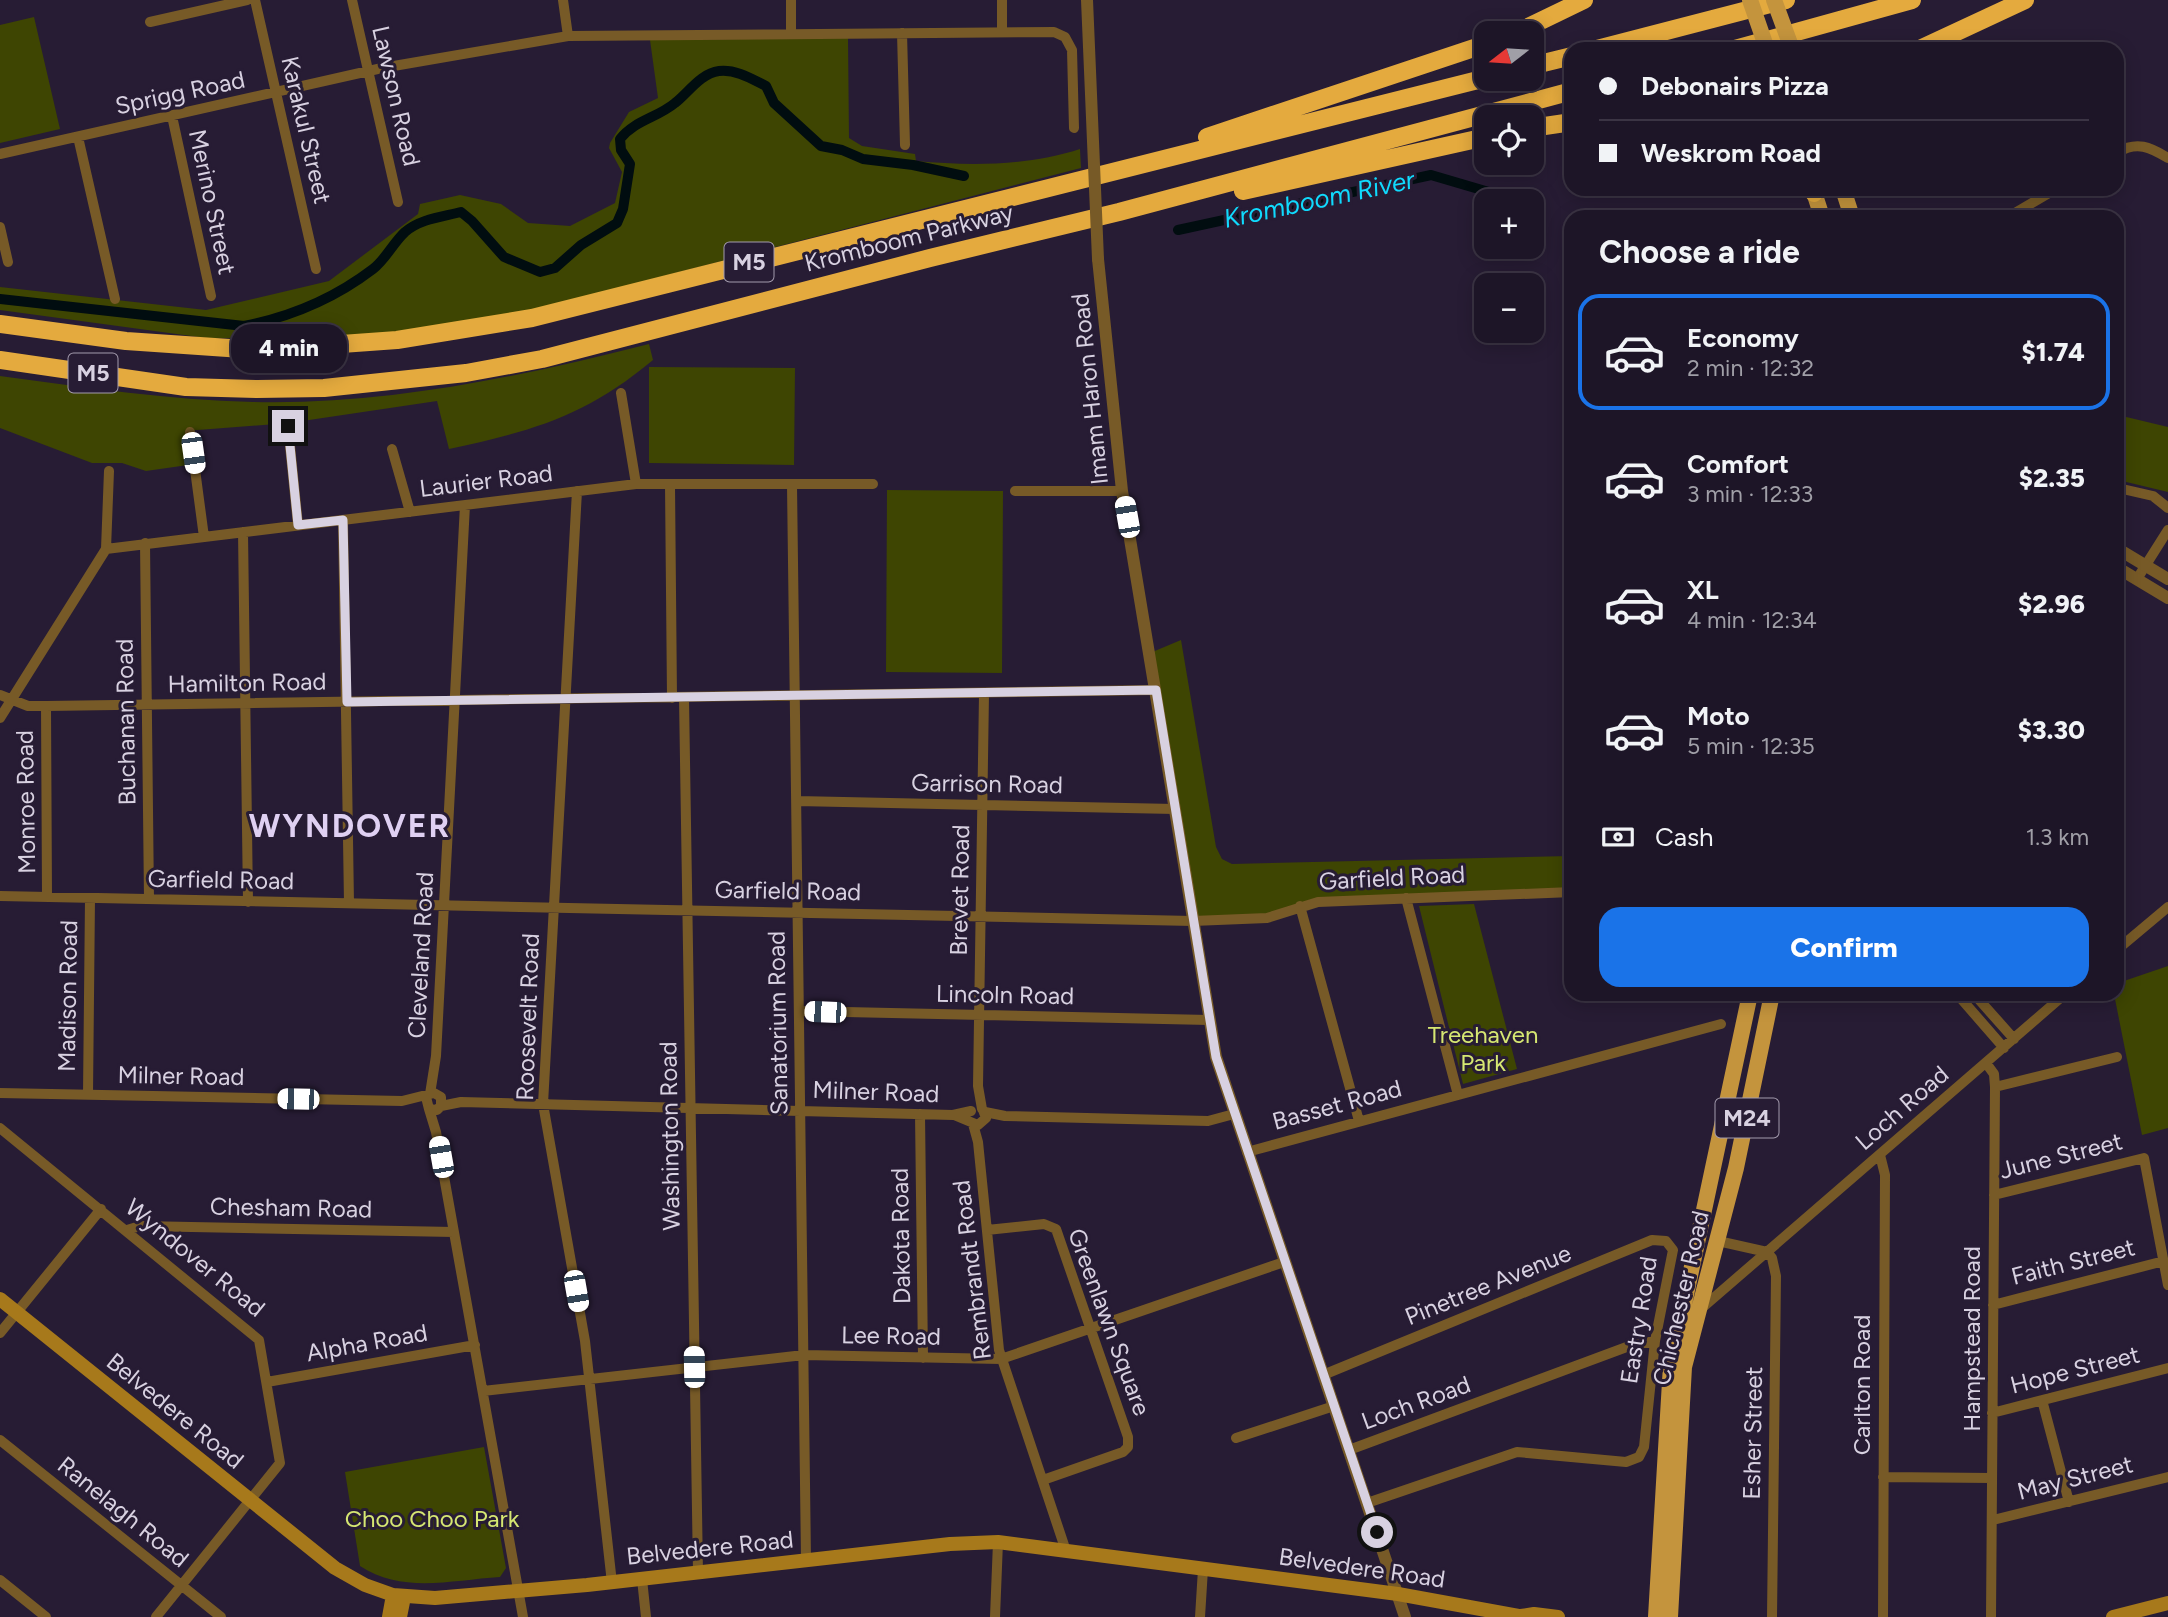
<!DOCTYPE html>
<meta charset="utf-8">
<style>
:root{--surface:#1d1527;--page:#2a2233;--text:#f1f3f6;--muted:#a09fa7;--line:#3b3444;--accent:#1a73e8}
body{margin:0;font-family:Figtree,sans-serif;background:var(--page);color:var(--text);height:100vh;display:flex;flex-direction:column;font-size:26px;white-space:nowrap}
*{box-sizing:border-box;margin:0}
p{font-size:23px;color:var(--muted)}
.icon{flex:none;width:38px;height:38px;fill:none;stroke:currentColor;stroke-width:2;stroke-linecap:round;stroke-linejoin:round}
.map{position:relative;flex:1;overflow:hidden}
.details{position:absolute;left:1564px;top:210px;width:560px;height:791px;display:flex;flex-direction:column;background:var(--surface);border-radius:21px;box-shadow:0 4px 18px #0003,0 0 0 2px var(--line)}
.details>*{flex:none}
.banner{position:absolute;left:1564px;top:42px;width:560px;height:154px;border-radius:21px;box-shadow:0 4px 18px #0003,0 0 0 2px var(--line);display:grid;align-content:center;height:154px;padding:0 35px;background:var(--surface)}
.needle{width:46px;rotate:253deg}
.controls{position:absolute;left:1474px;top:21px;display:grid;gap:14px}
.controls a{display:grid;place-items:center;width:70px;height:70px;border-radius:14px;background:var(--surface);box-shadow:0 4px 18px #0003,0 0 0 2px var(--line);font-size:35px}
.end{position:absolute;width:32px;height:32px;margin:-16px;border:9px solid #d8d1e1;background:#111;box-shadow:0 0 0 4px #111}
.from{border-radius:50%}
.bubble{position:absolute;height:49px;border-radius:21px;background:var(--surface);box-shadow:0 4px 18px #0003,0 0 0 2px var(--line);font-size:23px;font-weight:800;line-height:49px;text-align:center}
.car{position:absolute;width:21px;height:42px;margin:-21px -10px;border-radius:9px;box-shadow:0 0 5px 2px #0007;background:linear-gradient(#fff 24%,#345 0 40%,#fff 0 76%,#345 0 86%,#fff 0)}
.banner b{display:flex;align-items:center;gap:24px;height:66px;font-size:26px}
.banner b+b{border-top:2px solid var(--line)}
.banner i{width:18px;height:18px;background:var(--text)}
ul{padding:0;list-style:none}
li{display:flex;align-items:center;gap:21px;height:116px;margin:0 14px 10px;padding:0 21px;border:4px solid transparent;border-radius:21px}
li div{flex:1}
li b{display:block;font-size:26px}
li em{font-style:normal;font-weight:800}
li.selected{border-color:var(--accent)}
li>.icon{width:63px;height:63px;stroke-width:1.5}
h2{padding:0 35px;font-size:32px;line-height:84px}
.pay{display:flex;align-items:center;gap:18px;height:77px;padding:0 35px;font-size:26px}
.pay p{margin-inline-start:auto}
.action{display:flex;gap:14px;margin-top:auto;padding:14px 35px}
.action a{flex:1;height:80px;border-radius:21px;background:var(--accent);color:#fff;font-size:28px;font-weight:800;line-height:80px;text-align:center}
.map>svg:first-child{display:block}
</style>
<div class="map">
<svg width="2168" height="1617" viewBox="0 0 2168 1617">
<rect width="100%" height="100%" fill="#271c34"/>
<path fill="#3e4502" d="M34 17 60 129 0 143V25Z
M848 38 849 138 862 146 915 154 916 161C971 166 1027 166 1080 149L1081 168 525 312 421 330 316 339 206 338 0 310V287L206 310 329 281 418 214 420 204 460 195 501 204 528 223 570 226 615 203 622 172 609 148 610 143 629 112 658 98 650 40Z
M649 344 653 360C586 416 533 431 449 449L437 401 289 423 185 431 188 465 146 471 122 463H92L0 428V376C84 387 168 400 253 402 388 405 519 377 649 344Z
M649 367 795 368 794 465 649 463Z
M2118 415 2168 427V492L2118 480Z
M887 490 1003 491 1002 673 886 672Z
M1181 640 1216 847 1222 859 1232 864 1571 856V892L1318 902 1277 916 1193 921 1150 653Z
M1474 904 1517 1069 1463 1084 1419 906Z
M2168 966V1128L2142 1135 2114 994H2118V983Z
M484 1447 506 1568 500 1577C452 1580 402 1594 360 1566L345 1472Z"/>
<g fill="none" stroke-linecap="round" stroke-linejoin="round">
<path stroke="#010d10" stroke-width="10" d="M1178 230 1431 175 1499 195 1518 192 1540 199
M0 299 244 326C290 317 335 298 373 269 386 259 393 243 405 232 420 219 441 217 461 212L472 221 504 257 540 272 555 268 581 245 617 223 623 209 630 164 621 150 620 139C635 120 657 118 675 103 688 93 701 73 719 71 736 69 752 79 766 86L774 103 821 146 842 150 863 159 913 165 964 176"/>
<path stroke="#775a27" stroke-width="10" d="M255 0 316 269
M352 0 398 202
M563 0 568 36
M791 0V34
M150 22 247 0
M1002 32V0
M902 33 905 145
M172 116 211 296
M78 137 115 299
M2118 152C2137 141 2150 147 2168 158
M0 154 382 68 568 36 1054 32 1065 37 1072 50 1074 128
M2008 217 2056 189
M0 227 8 262
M621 393 636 484
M288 426 298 525
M190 432 204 537
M392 449 410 512
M670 485 672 698
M792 485 806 1560
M2118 488 2153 496 2168 508
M577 491 543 1104 585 1341 612 1583
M1015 491H1122
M343 520 349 903
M243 532 248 902
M145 543 149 899
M106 549 636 484H873
M2137 579 2168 530
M0 695 28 706H46L1156 690
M684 698 698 1573
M46 706 47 897
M0 718 106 549 109 471
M797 801 1175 809
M0 896 1193 921 1267 918 1318 902 1572 892
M1406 898 1458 1095
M1300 906 1359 1121
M2118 949 2168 907
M1957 994 2004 1048
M1974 994 2014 1039
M799 1011 1209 1020
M1986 1063 1994 1074 1995 1087 1991 1617
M1995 1087 2117 1057
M0 1093 402 1101 434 1093 441 1097V1106L437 1110 429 1109 426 1097
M430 1094 436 1056 465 505
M88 1095 90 898
M441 1106 461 1102 953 1115 971 1111
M429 1109 436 1132 523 1617
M982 1109 978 1086 984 694
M985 1112 1005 1116 1208 1121 1234 1114
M920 1114 923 1358
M954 1115 978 1125 986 1118 983 1110
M973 1124 978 1142 999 1350 1066 1551
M0 1128 259 1340 280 1463 156 1617
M1247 1152 1721 1024
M1880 1155 1885 1175 1883 1617
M1994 1195 2144 1158 2168 1285
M127 1230 140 1226 454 1232
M987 1230 1044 1224 1056 1229 1128 1437V1447L1123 1452 1043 1480
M1718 1241 1767 1252
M1767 1252 1772 1258 1776 1276 1772 1617
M1993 1305 2164 1261
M1702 1308 2065 994
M0 1333 101 1209
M1323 1375 1652 1240 1666 1241 1673 1250 1655 1341 1644 1447 1639 1457 1626 1462 1517 1452 1367 1503
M267 1382 475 1345
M483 1391 804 1355 1001 1359 1284 1262
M2042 1400 2069 1502
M1992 1413 2168 1368
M1236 1438 1334 1406
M0 1440 221 1617
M1349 1450 1632 1345 1655 1341
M1883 1477 1992 1478
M1993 1520 2168 1477
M642 1579 646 1617
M0 1580 46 1617
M995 1617 998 1542
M1200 1617 1203 1569"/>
<path stroke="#775a27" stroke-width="12" d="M1098 259 1122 491 1216 1057 1405 1617
M2118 549 2168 579
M2118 568 2168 598"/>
<path stroke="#a7791b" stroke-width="14" d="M0 1299 335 1568 365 1585 393 1595 435 1598 587 1585 950 1544 998 1542 1398 1594 1524 1617
M1521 1616 1534 1614 1558 1617
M389 1617 393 1595
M400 1617 404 1597
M2113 1617 2168 1603"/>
<path stroke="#c4943d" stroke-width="16" d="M1813 189 1822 217
M1843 189 1852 217
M1656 1617 1671 1365 1750 994
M1670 1617 1684 1367 1736 1168 1772 994"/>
<path stroke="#e4aa3e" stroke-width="18" d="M1516 33 1584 0
M1597 49 1786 0
M1735 49 1912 0
M1920 49 2025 0
M1531 66 1572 56
M1531 128 1572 122
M1207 137 1486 44
M1812 189 1814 193
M1243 191 1486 137
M0 324 126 341 258 350 397 340 532 318 1486 78
M0 360 186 387 257 389 324 388 466 373 542 359 930 258 1119 212 1572 91"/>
<path stroke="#775a27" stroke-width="12" d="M1087 0 1098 259"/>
<path stroke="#c4943d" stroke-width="16" d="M1750 0 1767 49
M1774 0 1792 49"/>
</g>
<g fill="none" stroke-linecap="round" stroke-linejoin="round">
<path stroke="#d8d1e1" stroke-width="9" d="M288 426 298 525 343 520 347 702 1156 690 1216 1057 1377 1532"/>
</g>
<g text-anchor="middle" stroke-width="6" stroke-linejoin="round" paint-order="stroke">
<g fill="#271c34" stroke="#a39bad" stroke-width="2">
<rect x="724.5" y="242.5" width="49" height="39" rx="5"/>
<rect x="68.5" y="353.5" width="49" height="39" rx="5"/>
<rect x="1715.5" y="1098.5" width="63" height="39" rx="5"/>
</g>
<g font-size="23" font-weight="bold" fill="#d8d1e1">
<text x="749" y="270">M5</text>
<text x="93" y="381">M5</text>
<text x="1747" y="1126">M24</text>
</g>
<g font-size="24" fill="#d8d1e1" stroke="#271c34">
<text transform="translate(180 93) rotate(-12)" y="8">Sprigg Road</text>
<text transform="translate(396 96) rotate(77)" y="8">Lawson Road</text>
<text transform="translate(306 130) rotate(77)" y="8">Karakul Street</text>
<text transform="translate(212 202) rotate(78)" y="8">Merino Street</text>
<text transform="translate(909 238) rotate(-14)" y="8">Kromboom Parkway</text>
<text transform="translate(1090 389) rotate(-96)" y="8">Imam Haron Road</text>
<text transform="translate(486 481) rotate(-7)" y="8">Laurier Road</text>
<text transform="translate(247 683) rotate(-1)" y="8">Hamilton Road</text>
<text transform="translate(126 722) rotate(-91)" y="8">Buchanan Road</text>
<text transform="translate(987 784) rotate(1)" y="8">Garrison Road</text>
<text transform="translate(26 802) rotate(-91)" y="8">Monroe Road</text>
<text transform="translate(1392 878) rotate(-3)" y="8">Garfield Road</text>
<text transform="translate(221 880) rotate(1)" y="8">Garfield Road</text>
<text transform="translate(960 890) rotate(-89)" y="8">Brevet Road</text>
<text transform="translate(788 891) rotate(1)" y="8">Garfield Road</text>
<text transform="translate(421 955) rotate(-87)" y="8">Cleveland Road</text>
<text transform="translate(1005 995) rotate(1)" y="8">Lincoln Road</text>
<text transform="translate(68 996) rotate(-89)" y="8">Madison Road</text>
<text transform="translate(528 1017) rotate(-88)" y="8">Roosevelt Road</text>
<text transform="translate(778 1023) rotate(-91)" y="8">Sanatorium Road</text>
<text transform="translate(181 1076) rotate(1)" y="8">Milner Road</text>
<text transform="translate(876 1092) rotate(2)" y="8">Milner Road</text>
<text transform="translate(1337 1105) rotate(-15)" y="8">Basset Road</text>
<text transform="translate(1902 1108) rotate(-41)" y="8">Loch Road</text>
<text transform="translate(670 1136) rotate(-91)" y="8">Washington Road</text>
<text transform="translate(2061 1156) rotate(-14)" y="8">June Street</text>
<text transform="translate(291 1208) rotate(1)" y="8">Chesham Road</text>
<text transform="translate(901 1236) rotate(-91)" y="8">Dakota Road</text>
<text transform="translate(195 1258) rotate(39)" y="8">Wyndover Road</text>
<text transform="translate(2073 1262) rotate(-14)" y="8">Faith Street</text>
<text transform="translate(972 1270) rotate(-97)" y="8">Rembrandt Road</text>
<text transform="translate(1488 1285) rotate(-22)" y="8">Pinetree Avenue</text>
<text transform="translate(1681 1298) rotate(-77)" y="8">Chichester Road</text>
<text transform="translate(1639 1320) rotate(-81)" y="8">Eastry Road</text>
<text transform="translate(1109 1322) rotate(70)" y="8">Greenlawn Square</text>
<text transform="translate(891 1336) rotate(1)" y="8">Lee Road</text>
<text transform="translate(1972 1339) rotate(-90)" y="8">Hampstead Road</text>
<text transform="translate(367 1343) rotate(-10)" y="8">Alpha Road</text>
<text transform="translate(2075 1370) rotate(-14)" y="8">Hope Street</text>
<text transform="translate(1862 1385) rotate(-90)" y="8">Carlton Road</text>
<text transform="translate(1416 1403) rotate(-20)" y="8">Loch Road</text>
<text transform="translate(175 1411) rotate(39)" y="8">Belvedere Road</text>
<text transform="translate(1753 1433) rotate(-89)" y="8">Esher Street</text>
<text transform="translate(2075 1478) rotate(-14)" y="8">May Street</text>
<text transform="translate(123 1512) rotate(39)" y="8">Ranelagh Road</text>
<text transform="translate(710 1548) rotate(-6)" y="8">Belvedere Road</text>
<text transform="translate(1362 1568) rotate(8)" y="8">Belvedere Road</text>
</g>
<g font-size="24" fill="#d6e772" stroke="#271c34">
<text x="1483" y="1043">Treehaven<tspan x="1483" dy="28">Park</tspan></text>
<text x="432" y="1527">Choo Choo Park</text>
</g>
<g font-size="26" font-style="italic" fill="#10dafd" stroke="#271c34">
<text transform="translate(1319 199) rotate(-12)" y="9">Kromboom River</text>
</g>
<g font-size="32" font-weight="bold" letter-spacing="2" fill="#dfd0f2" stroke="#271c34">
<text x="350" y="837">WYNDOVER</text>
</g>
</g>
</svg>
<div class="controls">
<a><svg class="needle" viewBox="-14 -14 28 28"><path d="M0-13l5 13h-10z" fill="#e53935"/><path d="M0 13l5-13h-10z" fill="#a09fa7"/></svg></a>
<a><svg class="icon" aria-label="locate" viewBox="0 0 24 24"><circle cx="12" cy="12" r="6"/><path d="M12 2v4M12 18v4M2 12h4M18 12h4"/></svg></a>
<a>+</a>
<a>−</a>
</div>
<i class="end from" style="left:1377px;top:1532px"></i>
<i class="end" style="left:288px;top:426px"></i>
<div class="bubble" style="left:231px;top:324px;width:116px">4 min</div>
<i class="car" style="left:193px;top:453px;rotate:172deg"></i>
<i class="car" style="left:1127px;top:517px;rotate:350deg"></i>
<i class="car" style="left:825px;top:1012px;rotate:272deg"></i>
<i class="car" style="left:298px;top:1099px;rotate:271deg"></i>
<i class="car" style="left:441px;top:1157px;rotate:350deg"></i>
<i class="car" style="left:576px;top:1291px;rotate:170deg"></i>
<i class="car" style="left:694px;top:1367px;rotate:359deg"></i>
<div class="banner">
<b><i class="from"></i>Debonairs Pizza</b>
<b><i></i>Weskrom Road</b>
</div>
<section class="details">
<h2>Choose a ride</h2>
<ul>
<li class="selected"><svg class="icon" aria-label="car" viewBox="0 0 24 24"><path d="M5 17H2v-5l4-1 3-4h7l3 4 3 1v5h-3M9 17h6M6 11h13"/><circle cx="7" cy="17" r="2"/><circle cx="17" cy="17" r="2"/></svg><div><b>Economy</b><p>2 min · 12:32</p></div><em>$1.74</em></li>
<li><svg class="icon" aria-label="car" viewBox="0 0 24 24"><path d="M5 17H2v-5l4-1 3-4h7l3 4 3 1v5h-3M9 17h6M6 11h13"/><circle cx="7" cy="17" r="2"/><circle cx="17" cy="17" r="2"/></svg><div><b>Comfort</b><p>3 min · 12:33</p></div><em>$2.35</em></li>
<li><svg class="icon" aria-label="car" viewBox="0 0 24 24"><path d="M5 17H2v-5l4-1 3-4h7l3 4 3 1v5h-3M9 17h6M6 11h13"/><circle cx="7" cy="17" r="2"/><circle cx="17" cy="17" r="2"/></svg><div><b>XL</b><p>4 min · 12:34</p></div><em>$2.96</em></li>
<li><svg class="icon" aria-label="car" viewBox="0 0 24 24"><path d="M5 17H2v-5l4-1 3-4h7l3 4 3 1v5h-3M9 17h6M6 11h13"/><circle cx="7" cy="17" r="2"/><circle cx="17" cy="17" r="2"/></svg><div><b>Moto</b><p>5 min · 12:35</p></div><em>$3.30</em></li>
</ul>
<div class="pay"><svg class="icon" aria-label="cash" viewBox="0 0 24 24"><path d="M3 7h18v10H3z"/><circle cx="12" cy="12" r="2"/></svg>Cash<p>1.3 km</p></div>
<div class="action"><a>Confirm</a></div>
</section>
</div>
